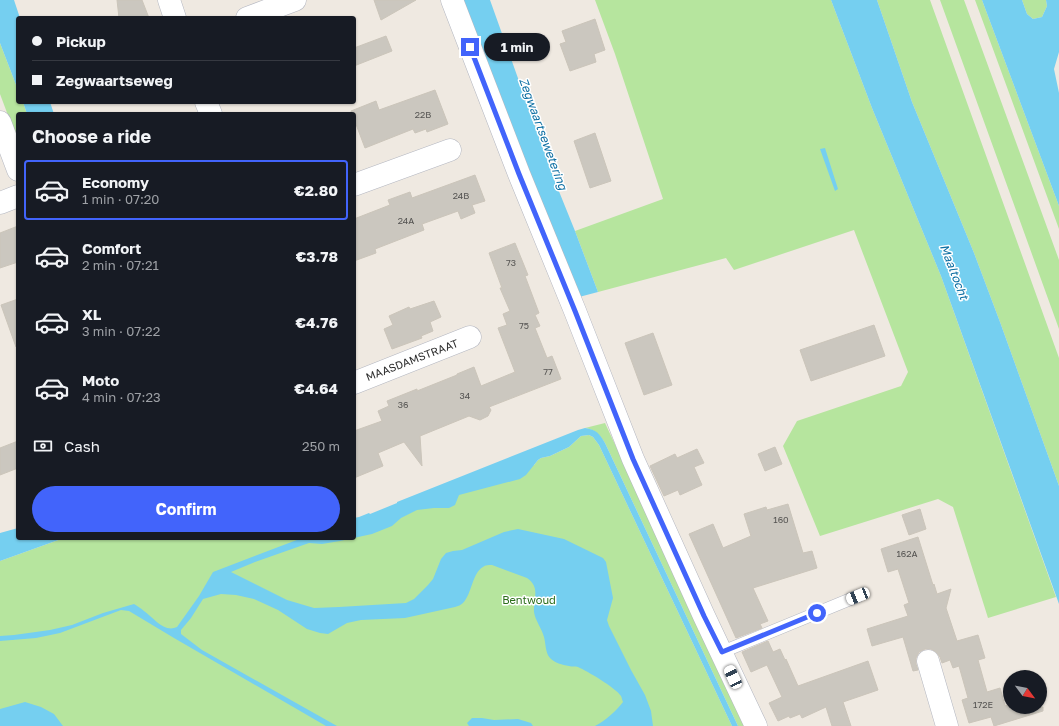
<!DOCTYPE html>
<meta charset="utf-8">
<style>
:root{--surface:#171b24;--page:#20242c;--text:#f1f3f6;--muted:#9ea1a6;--line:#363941;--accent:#4264fb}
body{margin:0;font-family:"Golos Text",sans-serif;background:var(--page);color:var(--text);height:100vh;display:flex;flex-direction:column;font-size:15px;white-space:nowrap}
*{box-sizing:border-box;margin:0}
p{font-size:13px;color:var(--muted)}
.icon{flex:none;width:22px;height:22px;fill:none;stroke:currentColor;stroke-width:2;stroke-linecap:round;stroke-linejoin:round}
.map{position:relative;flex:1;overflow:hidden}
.sheet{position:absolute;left:16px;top:112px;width:340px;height:428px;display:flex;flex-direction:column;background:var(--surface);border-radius:4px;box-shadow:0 1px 3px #0004}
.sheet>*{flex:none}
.guide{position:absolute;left:16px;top:16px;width:340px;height:88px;border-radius:4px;box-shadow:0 1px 3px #0004;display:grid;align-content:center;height:88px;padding:0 16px;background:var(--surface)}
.needle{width:26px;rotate:122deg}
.tools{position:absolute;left:1003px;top:670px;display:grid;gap:8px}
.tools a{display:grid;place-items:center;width:44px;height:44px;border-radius:50%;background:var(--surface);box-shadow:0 1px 3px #0004;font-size:20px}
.end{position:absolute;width:18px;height:18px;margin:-9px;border:5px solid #4264fb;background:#fff;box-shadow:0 0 0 2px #fff}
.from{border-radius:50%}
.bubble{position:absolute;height:28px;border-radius:14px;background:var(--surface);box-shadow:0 1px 3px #0004;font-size:13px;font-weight:700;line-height:28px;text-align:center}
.car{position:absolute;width:12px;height:24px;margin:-12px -6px;border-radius:5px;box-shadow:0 0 3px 1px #0007;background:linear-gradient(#fff 24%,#345 0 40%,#fff 0 76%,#345 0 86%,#fff 0)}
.guide b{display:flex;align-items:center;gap:14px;height:38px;font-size:15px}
.guide b+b{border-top:1px solid var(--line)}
.guide i{width:10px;height:10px;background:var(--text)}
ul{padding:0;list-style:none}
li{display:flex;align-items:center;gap:12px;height:60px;margin:0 8px 6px;padding:0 8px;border:2px solid transparent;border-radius:4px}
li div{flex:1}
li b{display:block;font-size:15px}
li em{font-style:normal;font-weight:700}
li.selected{border-color:var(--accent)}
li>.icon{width:36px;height:36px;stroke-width:1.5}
h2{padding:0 16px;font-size:18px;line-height:48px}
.pay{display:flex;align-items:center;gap:10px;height:44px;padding:0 16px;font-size:15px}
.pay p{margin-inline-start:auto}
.action{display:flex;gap:8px;margin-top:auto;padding:8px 16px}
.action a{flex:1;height:46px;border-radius:24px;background:var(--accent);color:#fff;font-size:16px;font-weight:700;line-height:46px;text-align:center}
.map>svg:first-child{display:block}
</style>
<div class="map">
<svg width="1059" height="726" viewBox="0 0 1059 726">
<rect width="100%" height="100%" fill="#efe9e1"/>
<path fill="#b6e59e" d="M595 0H831L872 108 941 276 1056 597 988 618 953 507 938 499 820 536 783 446 797 421 901 386 908 372 854 230 734 270 726 258 598 292 575 231 663 199 615 54Z
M877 0H930L1059 358V486L1000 322 974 253 912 102Z
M940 0H964L1059 260V329Z
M975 0H982L1059 206V229Z
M1022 0H1046L1047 6 1042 17 1033 19 1027 14Z
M0 43 18 90V102H23L27 114H18V142L0 94Z
M605 423 747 726H738L605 443C599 434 596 430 585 428Z
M589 435 593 437 599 445 732 726H0V561L64 538H354V521L534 465 538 460 541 458 550 456 569 447 581 436Z"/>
<path fill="#75cff0" d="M0 0H14L20 18H18V90L0 43Z
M462 0H490L554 179 575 231 598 292 579 297Z
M831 0H877L912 102 974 253 1000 322 1059 486V604L941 276 872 108Z
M982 0H1022L1027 14 1033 19 1042 17 1047 6 1046 0H1059V52L1054 69 1059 93V206Z
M23 102H50L54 114H27Z
M825 148 838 189 835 191 820 149Z
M585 428C597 430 599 433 605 443L738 726H732L599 445 593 437 589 435 581 436 569 447 550 456 541 458 538 460 526 475 520 479 459 495 455 505 449 508H434L417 510 401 518 392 526 372 534 340 541 322 544 309 543 255 562 231 572 287 600 314 608 339 607 406 603 414 599 428 585 433 579 441 559 446 553 453 551 462 550 504 532 513 530 518 529 564 539 603 558 606 562 613 598 607 620 609 626 631 670 645 695 651 711 653 726H595C606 720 615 712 623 702 622 700 622 698 621 696 616 688 587 671 578 667 575 666 572 667 569 666 562 665 555 663 550 658 545 652 546 644 544 637 542 629 535 620 534 612 533 598 541 588 527 578L492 565C489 565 485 565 483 567 472 573 472 594 463 603 461 605 458 606 455 607L405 618 361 620 347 623 328 634 320 633 307 629 278 610 254 599 236 595 221 594 203 599 191 618 181 630V634L202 650 337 726H326L174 638 129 611 121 610 60 633 36 638 0 641V636L14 635 50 630 72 625 103 613 134 604C137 606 141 608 144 611 154 618 164 633 177 627L199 596 213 572 302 538H354V518L359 517 369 513 370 514 397 503V502L578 430Z
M18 528V538H64L0 561V533Z
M25 702 41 707 54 714 63 726H0V709Z
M472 718H482L494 720 518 719 531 723 533 726H469L467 723Z"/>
<path fill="#cbc7bf" stroke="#cbc5ba" d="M117 0H142L149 18H119Z
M374 0H416L381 20Z
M595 19 605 50 594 54 596 62 570 71 560 44 566 42 562 31Z
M386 36 392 51 354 66V48Z
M435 90 448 124 427 132 426 129 415 133 413 129 365 148 354 119V114H352L351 111 376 101 379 110Z
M595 133 611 181 590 188 574 141Z
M475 175 485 201 472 205 475 213 461 219 458 211 422 224 424 230 375 249 376 253 354 261V219L390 205 388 200 410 192 412 198Z
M18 226V262L0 268V233Z
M515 243 528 275 525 276 539 313 535 315 540 326 535 328 547 358 552 356 561 379 489 407 491 410 488 416 480 420 469 416 420 436 422 466 404 442 378 453 383 466 354 478V431L382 421 378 411 389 406 387 401 417 389V391L457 375V374L474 367 481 386 515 372 498 328 507 325 503 314 510 311 500 288H502L489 253Z
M18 299V347H16L1 305Z
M434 301 441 317 430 322 433 331 421 336 422 338 392 349 384 329 393 325 389 316 409 307 410 309Z
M874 325 885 356 811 381 800 350Z
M653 333 672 385 644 395 625 343Z
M18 441V468L0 475V448Z
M775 447 782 464 765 471 758 454Z
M697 449 704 463 694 467 702 485 680 495 678 490 664 496 650 466 675 454 677 458Z
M788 504 803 553 812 551 817 568 753 588 768 621 760 624 762 628 736 638 689 534 713 524 723 548 751 536 744 514 766 507 767 510Z
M920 509 926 529 909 535 902 515Z
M918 537 933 585 934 584 937 594 951 589 946 608 957 641 978 635 985 658 978 660 987 692 1000 688 1005 706 1010 704V707H1043V711L994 726 991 717 969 723 962 700 968 698 959 666 953 668 950 660 942 663 940 657 936 652 931 649H925L919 652 916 658V664L918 670 913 671 903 637 872 646 867 629 908 616 904 605 909 603 898 569 888 572 881 549Z
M768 641 773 652 780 649 785 660 786 659 798 686 868 661 878 690 843 702 851 726H832L826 707 802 718 800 714 790 718 789 716 778 721 769 703 782 697 767 665 751 672 742 652Z"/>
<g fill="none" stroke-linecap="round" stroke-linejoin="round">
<g stroke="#b4b7c1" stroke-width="13">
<path id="lane" d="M722 652 858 596"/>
</g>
<g stroke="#b4b7c1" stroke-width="23">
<path id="street" d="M169 0 175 18
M247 18 295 0
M206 102 211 114
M0 122 18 170
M354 185 450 150
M0 203 18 196
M354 383 470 337
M928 661 947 726"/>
</g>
<g stroke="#b4b7c1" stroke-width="23">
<path id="secondary" d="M452 0 519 174 575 311 633 459 704 616 756 726"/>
</g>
<use href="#lane" stroke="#fff" stroke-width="12"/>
<use href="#street" stroke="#fff" stroke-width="22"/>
<use href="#secondary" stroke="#fff" stroke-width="22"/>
</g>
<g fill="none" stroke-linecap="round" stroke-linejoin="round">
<path stroke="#4264fb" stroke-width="5" d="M470 47 519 174 575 311 633 459 704 616 722 652 817 613"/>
</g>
<g text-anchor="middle" stroke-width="3" stroke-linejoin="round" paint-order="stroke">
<g font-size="9" fill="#555452">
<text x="423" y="118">22B</text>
<text x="461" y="199">24B</text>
<text x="406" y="224">24A</text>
<text x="511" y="266">73</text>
<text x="524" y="329">75</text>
<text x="548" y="375">77</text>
<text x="465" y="399">34</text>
<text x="403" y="408">36</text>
<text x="781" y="523">160</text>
<text x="907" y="557">162A</text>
<text x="983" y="708">172E</text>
</g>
<g font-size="11" fill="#2e2e2e" stroke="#fff">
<text transform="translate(412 360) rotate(-21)" y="4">MAASDAMSTRAAT</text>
</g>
<g font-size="11" fill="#2c6e1b" stroke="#fff">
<text x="529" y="604">Bentwoud</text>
</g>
<g font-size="12" font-style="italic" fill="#0d6fa3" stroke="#fff">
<text transform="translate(543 134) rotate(70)" y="4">Zegwaartsewetering</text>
<text transform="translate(954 272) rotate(69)" y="4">Maaltocht</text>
</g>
</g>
</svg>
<div class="tools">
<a><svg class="needle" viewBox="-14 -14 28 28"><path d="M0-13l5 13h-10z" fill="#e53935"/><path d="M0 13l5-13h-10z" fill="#9ea1a6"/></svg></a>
</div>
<i class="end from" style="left:817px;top:613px"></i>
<i class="end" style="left:470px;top:47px"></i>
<div class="bubble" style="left:484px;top:33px;width:66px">1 min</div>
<i class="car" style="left:858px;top:596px;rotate:248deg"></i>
<i class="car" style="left:733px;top:677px;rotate:335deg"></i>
<div class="guide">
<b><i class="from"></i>Pickup</b>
<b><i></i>Zegwaartseweg</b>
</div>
<section class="sheet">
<h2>Choose a ride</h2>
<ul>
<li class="selected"><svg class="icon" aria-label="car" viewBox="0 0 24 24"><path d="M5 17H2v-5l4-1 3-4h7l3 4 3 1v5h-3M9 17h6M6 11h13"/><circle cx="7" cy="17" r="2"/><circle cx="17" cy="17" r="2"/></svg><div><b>Economy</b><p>1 min · 07:20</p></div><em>€2.80</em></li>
<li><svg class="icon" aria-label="car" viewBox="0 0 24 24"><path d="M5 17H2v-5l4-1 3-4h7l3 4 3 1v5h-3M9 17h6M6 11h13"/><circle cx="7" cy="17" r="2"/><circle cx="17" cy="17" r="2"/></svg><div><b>Comfort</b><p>2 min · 07:21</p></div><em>€3.78</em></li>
<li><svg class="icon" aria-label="car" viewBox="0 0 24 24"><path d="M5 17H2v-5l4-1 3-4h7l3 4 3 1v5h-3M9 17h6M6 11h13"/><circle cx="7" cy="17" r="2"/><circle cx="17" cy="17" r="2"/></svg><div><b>XL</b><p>3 min · 07:22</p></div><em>€4.76</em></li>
<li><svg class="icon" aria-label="car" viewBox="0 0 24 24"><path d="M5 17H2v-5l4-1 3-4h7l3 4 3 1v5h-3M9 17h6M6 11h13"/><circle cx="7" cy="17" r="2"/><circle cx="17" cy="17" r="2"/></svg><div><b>Moto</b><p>4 min · 07:23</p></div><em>€4.64</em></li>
</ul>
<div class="pay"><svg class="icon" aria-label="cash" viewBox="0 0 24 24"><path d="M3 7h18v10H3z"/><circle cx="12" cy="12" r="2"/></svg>Cash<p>250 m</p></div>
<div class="action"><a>Confirm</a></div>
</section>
</div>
